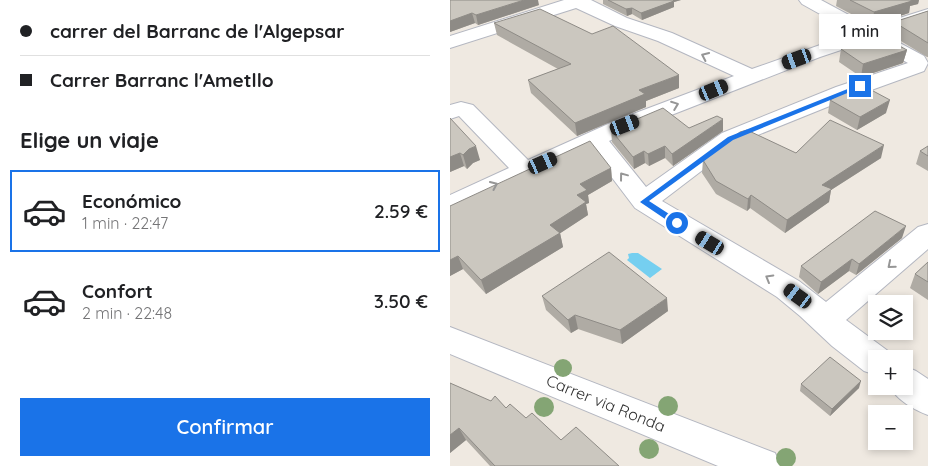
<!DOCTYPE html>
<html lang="es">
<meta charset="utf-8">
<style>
:root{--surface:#fff;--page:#f2f2f2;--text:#202124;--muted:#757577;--line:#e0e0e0;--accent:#1a73e8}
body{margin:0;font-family:Quicksand,sans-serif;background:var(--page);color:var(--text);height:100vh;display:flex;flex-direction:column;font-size:19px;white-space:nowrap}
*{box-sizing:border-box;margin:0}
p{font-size:16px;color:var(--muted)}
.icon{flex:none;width:28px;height:28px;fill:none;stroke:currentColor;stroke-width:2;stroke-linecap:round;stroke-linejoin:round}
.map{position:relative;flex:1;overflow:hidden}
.side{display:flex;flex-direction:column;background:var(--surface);width:450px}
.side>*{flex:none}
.hud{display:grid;align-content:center;height:110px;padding:0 20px;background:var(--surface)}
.buttons{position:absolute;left:418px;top:295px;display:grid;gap:10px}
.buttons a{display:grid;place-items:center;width:45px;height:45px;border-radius:0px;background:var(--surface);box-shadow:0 2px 8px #0003;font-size:25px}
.end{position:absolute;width:22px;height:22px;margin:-11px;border:6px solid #1a73e8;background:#fff;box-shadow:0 0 0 2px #fff}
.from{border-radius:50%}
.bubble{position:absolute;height:35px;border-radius:0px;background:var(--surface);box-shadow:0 2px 8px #0003;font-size:16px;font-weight:600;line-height:35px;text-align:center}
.car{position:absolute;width:15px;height:30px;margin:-15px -8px;border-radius:6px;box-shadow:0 0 4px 1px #0007;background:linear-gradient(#222 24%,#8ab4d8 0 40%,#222 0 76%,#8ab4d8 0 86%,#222 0)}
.hud b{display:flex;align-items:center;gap:18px;height:48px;font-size:19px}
.hud b+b{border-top:1px solid var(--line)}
.hud i{width:12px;height:12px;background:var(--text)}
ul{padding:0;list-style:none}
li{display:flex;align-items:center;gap:15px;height:82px;margin:0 10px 8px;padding:0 10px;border:2px solid transparent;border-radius:0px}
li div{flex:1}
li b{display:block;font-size:19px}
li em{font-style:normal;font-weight:600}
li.selected{border-color:var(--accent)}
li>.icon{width:45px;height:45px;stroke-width:1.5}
h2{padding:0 20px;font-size:22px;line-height:60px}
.primary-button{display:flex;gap:10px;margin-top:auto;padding:10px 20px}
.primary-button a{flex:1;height:58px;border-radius:0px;background:var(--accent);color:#fff;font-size:20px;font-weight:600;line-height:58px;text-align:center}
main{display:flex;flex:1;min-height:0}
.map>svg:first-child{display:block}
</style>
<main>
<section class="side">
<div class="hud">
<b><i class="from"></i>carrer del Barranc de l'Algepsar</b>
<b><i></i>Carrer Barranc l'Ametllo</b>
</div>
<h2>Elige un viaje</h2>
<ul>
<li class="selected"><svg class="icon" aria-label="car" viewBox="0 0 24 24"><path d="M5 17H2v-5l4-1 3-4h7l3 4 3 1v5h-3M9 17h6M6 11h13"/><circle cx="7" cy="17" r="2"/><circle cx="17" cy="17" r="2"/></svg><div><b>Económico</b><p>1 min · 22:47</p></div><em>2.59 €</em></li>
<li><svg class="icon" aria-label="car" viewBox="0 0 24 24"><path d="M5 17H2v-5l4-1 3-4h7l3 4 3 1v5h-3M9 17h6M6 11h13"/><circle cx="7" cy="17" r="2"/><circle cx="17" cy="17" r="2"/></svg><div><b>Confort</b><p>2 min · 22:48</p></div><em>3.50 €</em></li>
</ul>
<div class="primary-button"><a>Confirmar</a></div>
</section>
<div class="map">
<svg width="478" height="466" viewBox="0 0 478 466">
<rect width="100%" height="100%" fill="#efe9e1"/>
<path fill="#75cff0" d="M182 253H188L212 269 200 278 177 260 179 258 178 254Z"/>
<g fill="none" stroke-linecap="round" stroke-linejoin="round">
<g stroke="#b4b7c1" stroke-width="2">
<path id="minor" d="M114 0H141L177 18 222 33 302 69 404 33 352 4 349 0H371L421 27 478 9V20L435 35 474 56 478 63 474 71 402 97 288 143 212 201 349 281 376 302 468 227 478 224V249L396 320 438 351 441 359H426V375L414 371 382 346 350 316 327 297 185 208 141 150 0 214V195L59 168 9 116 0 119V105L11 102 23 105 78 160 167 120 284 76 208 41 165 26 126 8 0 48V36ZM418 41 458 63 386 87 272 133 196 187 159 141 183 130 370 57Z
M0 327 325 453 331 466H268L0 354Z
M454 366 466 371 478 379V415C465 410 446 400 440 386H454Z"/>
</g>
<use href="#minor" fill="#fff" fill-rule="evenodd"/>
</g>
<g fill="#84a574">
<circle cx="113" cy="368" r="9"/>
<circle cx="218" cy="406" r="10"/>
<circle cx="94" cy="407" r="10"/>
<circle cx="199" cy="449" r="10"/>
<circle cx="336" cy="458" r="10"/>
</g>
<path fill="#afaba4" d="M0 0 89 5 28 25 25 23 0 32Z
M153 0H231L224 2V7L192 20 182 14 177 16 153 4Z
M387 0H469L468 4 460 6 459 13 422 25 386 6Z
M478 11V57H477L441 35 444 22Z
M44 23 229 88 196 101V107L127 136 81 93 78 80 108 69 47 35Z
M391 49 457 50 453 63 411 77 389 62Z
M380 100 436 113 407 130 378 113Z
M0 118 30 160 23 163 17 169 14 166 0 172Z
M239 128 273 131 223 166 215 158 199 166 195 163 184 169 162 142 161 130Z
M478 146V171L466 164 470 151Z
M431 158 381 190 379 202 335 233 300 208 297 211 266 194 252 173 253 160Z
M161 168 162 181 138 195 139 203 136 204 138 215 110 233 113 247 36 294 13 269 0 276V206Z
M452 238 406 275 399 271 368 294 349 277 351 266Z
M478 262V300L460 288 465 274Z
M92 296 218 311 172 344 128 329 121 333 96 310Z
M0 383 76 418 111 440 169 466H40L16 440 0 453Z
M351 384 409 388 380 416 350 391Z"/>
<path fill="#8e8b86" d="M74 0H88L89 5 28 25 26 15Z
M218 0H231L224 2V7L192 20 191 13Z
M454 0H469L468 4 460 6 459 13 422 25 424 12Z
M182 8V14L177 16 176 9Z
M22 13 25 23 0 32V21Z
M457 50 453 63 411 77 413 64Z
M229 75V88L196 101V107L127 136 125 123 189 90Z
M440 100 436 113 407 130 410 117Z
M273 119V131L223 166 222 154Z
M434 145 431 158 381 190 379 202 335 233 337 220 372 185Z
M26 146 30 160 23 163 17 169 13 155 19 149Z
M215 146V158L199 166 198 154Z
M194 151 195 163 184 169 183 157Z
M10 153 14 166 0 172V157Z
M161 168 162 181 138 195 139 203 136 204 138 215 103 238 110 233 113 247 36 294 31 280 127 195 130 184Z
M301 195 300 208 297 211 298 199Z
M456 226 452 238 406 275 409 264Z
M8 256 13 269 0 276V260Z
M402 259 399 271 368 294 371 282Z
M217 298 218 311 172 344 170 330Z
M125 315 128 329 121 333 118 320Z
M411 381 409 388 380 416 382 409Z
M9 428 16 440 0 453V435Z"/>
<path fill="#cbc7bf" stroke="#8e8b86" d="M0 0H74L26 15 22 13 0 21Z
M158 0H223L224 1 191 13 182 8 176 9Z
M400 0H460L462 1 424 12Z
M90 9 142 34 163 26 229 75 189 90 195 94 125 123 78 80 121 64 44 23Z
M478 11V43L444 22Z
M431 36 457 50 413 64 391 49Z
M410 84 440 100 410 117 380 100Z
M213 108 239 128 267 116 273 119 222 154 215 146 198 154 194 151 183 157 161 130Z
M0 118 26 146 19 149 13 155 10 153 0 157Z
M380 120 434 145 372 185 382 189 337 220 301 195 298 199 266 181 253 160 290 132 297 130 346 153Z
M140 141 161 168 130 184 137 190 127 195 136 202 100 225 110 233 31 280 8 256 0 260V206Z
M478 146V156L470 151Z
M425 211 456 226 409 264 402 259 371 282 351 266Z
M159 252 217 298 170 330 125 315 118 320 92 296Z
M478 262V282L465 274Z
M380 357 411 381 382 409 351 384Z
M0 383 41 401 45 396 56 408 60 404 76 418 82 413 111 440 126 427 169 466H45L9 428 0 435Z"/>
<defs><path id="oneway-chevron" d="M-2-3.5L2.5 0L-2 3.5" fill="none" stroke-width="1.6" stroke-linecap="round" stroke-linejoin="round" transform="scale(1.25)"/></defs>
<g stroke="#969696">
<use href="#oneway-chevron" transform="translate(255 56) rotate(-155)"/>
<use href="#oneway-chevron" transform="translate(225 105) rotate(-21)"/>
<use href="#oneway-chevron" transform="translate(173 176) rotate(-127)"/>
<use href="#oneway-chevron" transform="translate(44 185) rotate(-24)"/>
<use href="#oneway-chevron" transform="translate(441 265) rotate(140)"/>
<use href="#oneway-chevron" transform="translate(319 278) rotate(-150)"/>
</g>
<path fill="#1a73e8" d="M410 84 412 85V87L283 140 199 201 230 221V225H224L190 202 278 137Z"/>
<g text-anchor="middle" stroke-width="4" stroke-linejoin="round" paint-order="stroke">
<g font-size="16" fill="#2e2e2e" stroke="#fff">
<text transform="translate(156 403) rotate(22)" y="6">Carrer via Ronda</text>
</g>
</g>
</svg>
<div class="buttons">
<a><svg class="icon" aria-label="layers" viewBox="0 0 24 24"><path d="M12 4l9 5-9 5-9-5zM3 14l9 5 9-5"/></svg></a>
<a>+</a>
<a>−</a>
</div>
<i class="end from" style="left:227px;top:223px"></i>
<i class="end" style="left:410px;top:86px"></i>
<div class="bubble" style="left:369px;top:14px;width:82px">1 min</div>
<i class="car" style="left:347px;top:59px;rotate:250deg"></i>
<i class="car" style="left:264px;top:90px;rotate:68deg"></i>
<i class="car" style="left:175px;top:125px;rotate:69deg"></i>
<i class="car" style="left:93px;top:163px;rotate:66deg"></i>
<i class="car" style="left:260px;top:243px;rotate:301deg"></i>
<i class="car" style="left:348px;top:296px;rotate:306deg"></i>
</div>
</main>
